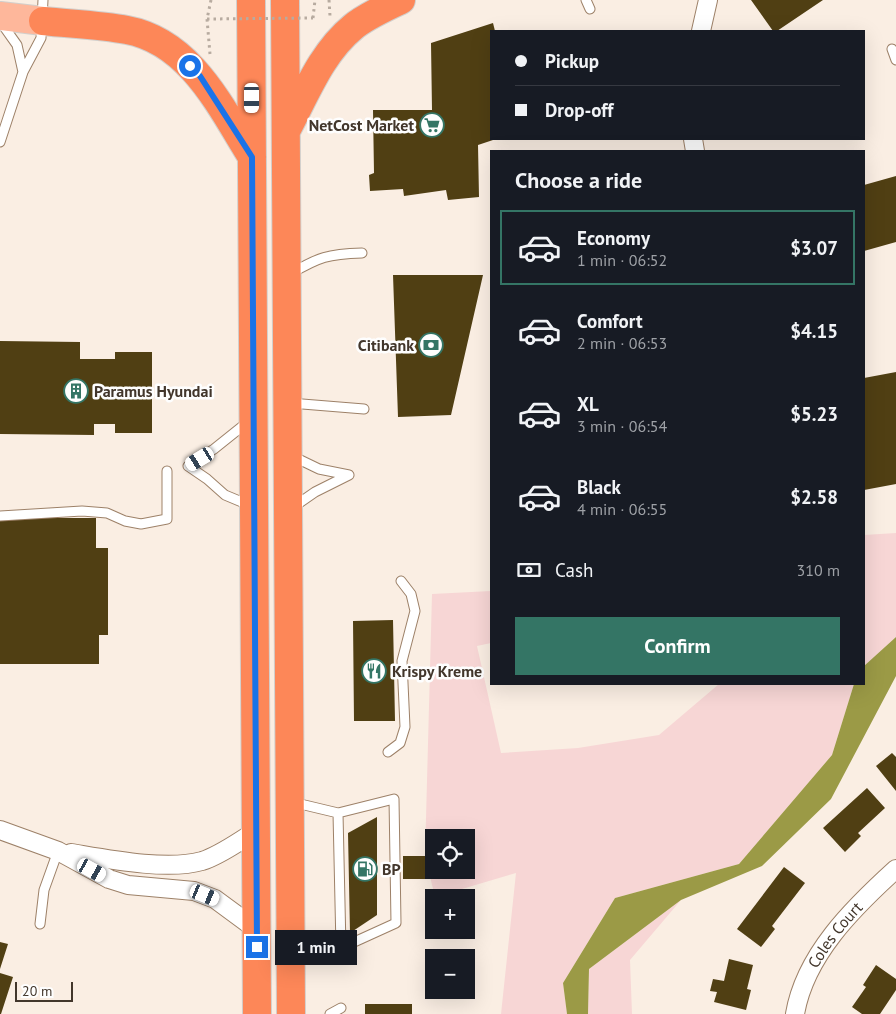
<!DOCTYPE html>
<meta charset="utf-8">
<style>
:root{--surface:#171b24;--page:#242831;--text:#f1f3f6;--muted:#9ea1a6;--line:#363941;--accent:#347565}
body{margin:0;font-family:"PT Sans",sans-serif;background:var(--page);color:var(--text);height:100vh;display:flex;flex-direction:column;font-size:19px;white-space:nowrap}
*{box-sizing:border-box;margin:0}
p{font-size:16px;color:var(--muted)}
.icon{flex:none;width:28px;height:28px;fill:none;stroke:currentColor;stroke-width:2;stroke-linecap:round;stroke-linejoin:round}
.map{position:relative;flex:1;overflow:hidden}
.side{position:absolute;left:490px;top:150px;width:375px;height:535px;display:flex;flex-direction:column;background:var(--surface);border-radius:0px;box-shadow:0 5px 20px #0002}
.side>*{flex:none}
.banner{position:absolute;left:490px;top:30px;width:375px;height:110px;border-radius:0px;box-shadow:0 5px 20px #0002;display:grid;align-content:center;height:110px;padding:0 25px;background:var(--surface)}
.tools{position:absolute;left:425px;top:829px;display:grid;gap:10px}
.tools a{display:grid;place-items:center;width:50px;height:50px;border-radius:0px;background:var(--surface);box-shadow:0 5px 20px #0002;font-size:25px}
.scale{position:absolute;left:15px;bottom:12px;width:58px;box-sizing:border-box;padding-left:5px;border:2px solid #42362b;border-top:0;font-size:14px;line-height:18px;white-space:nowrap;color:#42362b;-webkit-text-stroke:4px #fefefe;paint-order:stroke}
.end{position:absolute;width:22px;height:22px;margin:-11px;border:6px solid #1a73e8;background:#fff;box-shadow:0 0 0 2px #fff}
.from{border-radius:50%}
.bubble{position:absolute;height:35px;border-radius:0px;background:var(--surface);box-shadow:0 5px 20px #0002;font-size:16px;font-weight:800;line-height:35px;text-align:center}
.car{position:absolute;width:15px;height:30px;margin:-15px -8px;border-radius:6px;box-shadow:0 0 4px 1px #0007;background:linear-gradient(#fff 24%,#345 0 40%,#fff 0 76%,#345 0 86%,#fff 0)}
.banner b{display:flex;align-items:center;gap:18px;height:48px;font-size:19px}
.banner b+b{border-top:1px solid var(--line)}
.banner i{width:12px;height:12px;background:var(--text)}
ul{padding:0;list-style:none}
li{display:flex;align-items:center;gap:15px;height:75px;margin:0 10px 8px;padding:0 15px;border:2px solid transparent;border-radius:0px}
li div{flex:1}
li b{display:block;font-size:19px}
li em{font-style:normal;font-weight:800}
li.active{border-color:var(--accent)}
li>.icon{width:45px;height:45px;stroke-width:1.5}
h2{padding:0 25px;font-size:22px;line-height:60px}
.pay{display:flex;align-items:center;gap:12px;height:55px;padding:0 25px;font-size:19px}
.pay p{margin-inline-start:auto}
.action{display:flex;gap:10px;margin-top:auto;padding:10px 25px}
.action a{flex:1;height:58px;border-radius:0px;background:var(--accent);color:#fff;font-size:20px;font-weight:800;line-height:58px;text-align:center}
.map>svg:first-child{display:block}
</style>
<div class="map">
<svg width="896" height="1014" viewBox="0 0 896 1014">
<rect width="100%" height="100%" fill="#faeee3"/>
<path fill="#f7d6d5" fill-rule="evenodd" d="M896 533V637L864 666V535Z
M491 591V643L477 646 501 753 578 748 659 735 719 684H854L832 755 739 864 615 898 563 983 567 1014H501L516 873 435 897 425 856 432 594ZM434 838H466V870H434Z
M681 900 630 960 632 1014H588L589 969Z"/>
<path fill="#9b9a46" d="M896 637V676L831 799 762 866 681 900 589 969 588 1014H567L563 983 615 898 739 864 832 755 854 684H864V666Z"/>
<path fill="#503f13" d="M751 0H823L777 31H773Z
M493 23 495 31H491V139H496L478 145 479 197 448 200 446 190 404 196 403 189 370 191 369 175 374 173 373 110H432L431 43Z
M896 176V242L864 251V185Z
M393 275H483L451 415 398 417Z
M0 341 80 342V359H115V352H152V433H115V424H94V435L0 434Z
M896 372V484L864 490V378Z
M0 518H96V548H108V635H99V664H0Z
M393 620 395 721H354L353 621Z
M892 753 896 757V791L876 766Z
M867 788 885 808 858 833 861 836 845 852 823 828Z
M377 817V915L350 933 348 833Z
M403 856H425V879H403Z
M784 867 805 883 772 926 775 929 761 947 737 929Z
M0 942 8 944 0 969Z
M729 959 753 965 747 989 751 990 746 1010 714 1002 717 992 710 991 713 979 724 981Z
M876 965 896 979V990L880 1014H862L852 1007 866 987 863 985Z
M0 973 13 977 1 1014H0Z
M365 1004H412V1014H365Z"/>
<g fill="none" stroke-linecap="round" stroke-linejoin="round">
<g stroke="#9d8168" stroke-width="11">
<path id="lane" d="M586 0 590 9
M0 21 17 45 23 72
M892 49 896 60
M0 142 23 72 41 38 43 0
M290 274C319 257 328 254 362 253
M290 403 364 409
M249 421 214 449 188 466 207 479 225 495 249 505
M290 455 319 469 349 475
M292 508 315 492 349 475
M0 516 82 511 107 513 125 521 141 524 167 519V471
M388 752 400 743 405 727 402 661 415 611 411 594 401 581
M292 802 338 813 341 948 293 958
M338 813 394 799 396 923 341 948
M40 924 44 890 58 851
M330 1014 341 1008"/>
</g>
<g stroke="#9d8168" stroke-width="20">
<g id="street">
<path d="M701 31 708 0"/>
<path d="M693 139 695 151"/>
<path d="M0 830 58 851 109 879 128 885 194 891 215 899 257 930"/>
<path d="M71 853C107 859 167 871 202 861 221 855 239 841 256 831"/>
<path id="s1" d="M795 1014C805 955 853 908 896 869"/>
</g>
</g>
<g stroke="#d2cfcc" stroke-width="30">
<path id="primary" d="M0 16 43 21"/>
</g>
<g stroke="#d2cfcc" stroke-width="30">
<path id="highway" d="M251 0 257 1014
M285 0 291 1014
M43 21C71 24 100 25 127 30 191 42 221 108 252 157
M286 131C305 96 321 53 353 27 366 16 385 8 401 0"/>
</g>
<path stroke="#b7aba0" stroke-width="3" stroke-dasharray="2.5 4" stroke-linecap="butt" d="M329 0 330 16
M313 18 315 0
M210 54 207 19 211 0"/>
<use href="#lane" stroke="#fff" stroke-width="9"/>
<use href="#street" stroke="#fff" stroke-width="18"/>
<use href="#primary" stroke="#feb79b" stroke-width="28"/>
<use href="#highway" stroke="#fd8758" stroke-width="28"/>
<path stroke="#b7aba0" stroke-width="3" stroke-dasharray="2.5 4" stroke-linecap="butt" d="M207 19 313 18"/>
</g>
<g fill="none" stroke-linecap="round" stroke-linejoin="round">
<path stroke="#1a73e8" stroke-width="6" d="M190 66 200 76 252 157 257 947"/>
</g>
<defs>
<g id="supermarket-ring" transform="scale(1.25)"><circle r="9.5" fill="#fefefe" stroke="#347565" stroke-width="1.5"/><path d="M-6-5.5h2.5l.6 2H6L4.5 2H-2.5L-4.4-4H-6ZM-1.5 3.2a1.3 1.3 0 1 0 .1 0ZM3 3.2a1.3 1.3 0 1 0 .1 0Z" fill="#347565"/></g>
<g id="bank-ring" transform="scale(1.25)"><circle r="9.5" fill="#fefefe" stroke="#347565" stroke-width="1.5"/><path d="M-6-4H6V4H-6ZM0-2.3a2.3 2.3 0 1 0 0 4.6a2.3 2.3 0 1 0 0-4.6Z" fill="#347565"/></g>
<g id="building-ring" transform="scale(1.25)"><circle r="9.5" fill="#fefefe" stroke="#347565" stroke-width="1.5"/><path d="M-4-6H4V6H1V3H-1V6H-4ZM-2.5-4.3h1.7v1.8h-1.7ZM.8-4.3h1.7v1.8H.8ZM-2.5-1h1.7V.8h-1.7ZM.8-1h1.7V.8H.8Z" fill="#347565"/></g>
<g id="restaurant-ring" transform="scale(1.25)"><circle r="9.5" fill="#fefefe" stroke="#347565" stroke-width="1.5"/><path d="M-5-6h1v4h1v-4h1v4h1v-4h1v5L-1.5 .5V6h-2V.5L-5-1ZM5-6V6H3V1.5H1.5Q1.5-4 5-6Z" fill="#347565"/></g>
<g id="fuel-ring" transform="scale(1.25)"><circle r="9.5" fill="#fefefe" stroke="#347565" stroke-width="1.5"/><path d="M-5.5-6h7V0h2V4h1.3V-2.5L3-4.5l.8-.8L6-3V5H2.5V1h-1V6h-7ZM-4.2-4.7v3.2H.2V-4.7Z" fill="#347565"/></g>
</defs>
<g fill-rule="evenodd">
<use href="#supermarket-ring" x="432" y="125"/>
<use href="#bank-ring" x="431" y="345"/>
<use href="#building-ring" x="76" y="391"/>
<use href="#restaurant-ring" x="374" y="671"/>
<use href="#fuel-ring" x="365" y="869"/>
</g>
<g text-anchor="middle" stroke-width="5" stroke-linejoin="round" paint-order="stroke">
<g font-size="16" font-weight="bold" fill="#42362b" stroke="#fefefe" text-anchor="start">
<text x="414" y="131" text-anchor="end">NetCost Market</text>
<text x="414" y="351" text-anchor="end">Citibank</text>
<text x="94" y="397">Paramus Hyundai</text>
<text x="392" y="677">Krispy Kreme</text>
<text x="382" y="875">BP</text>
</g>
<g font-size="16" fill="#42362b" stroke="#fefefe">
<text dy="6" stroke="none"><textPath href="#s1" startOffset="90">Coles Court</textPath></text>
</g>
</g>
</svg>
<div class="tools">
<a><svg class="icon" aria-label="locate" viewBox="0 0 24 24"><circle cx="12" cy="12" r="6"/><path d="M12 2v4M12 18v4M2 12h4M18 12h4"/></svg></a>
<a>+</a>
<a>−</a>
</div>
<div class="scale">20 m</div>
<i class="end from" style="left:190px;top:66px"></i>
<i class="end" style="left:257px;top:947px"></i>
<div class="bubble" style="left:275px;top:930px;width:82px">1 min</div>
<i class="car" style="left:252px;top:98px;rotate:180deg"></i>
<i class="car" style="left:200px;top:459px;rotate:239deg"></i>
<i class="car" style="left:92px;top:870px;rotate:119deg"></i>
<i class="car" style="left:205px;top:895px;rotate:112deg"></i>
<div class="banner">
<b><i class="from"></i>Pickup</b>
<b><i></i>Drop-off</b>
</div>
<section class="side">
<h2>Choose a ride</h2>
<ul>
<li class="active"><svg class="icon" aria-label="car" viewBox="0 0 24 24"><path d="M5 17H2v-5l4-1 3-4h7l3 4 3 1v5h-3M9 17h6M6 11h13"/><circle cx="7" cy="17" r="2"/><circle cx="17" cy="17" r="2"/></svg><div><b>Economy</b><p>1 min · 06:52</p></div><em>$3.07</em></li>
<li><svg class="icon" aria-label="car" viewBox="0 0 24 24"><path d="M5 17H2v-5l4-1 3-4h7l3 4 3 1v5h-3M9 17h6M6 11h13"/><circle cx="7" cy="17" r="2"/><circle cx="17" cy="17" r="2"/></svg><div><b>Comfort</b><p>2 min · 06:53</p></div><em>$4.15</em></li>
<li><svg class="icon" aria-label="car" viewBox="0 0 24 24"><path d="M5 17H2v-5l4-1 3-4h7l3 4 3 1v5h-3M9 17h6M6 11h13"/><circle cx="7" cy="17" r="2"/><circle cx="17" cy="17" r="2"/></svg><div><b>XL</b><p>3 min · 06:54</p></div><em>$5.23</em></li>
<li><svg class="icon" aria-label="car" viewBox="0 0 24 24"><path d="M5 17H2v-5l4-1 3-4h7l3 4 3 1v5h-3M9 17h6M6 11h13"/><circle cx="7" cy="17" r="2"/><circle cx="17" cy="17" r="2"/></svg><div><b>Black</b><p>4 min · 06:55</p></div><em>$2.58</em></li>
</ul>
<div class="pay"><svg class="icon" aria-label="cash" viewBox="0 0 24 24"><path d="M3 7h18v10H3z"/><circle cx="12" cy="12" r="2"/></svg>Cash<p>310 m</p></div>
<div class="action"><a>Confirm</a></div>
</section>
</div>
